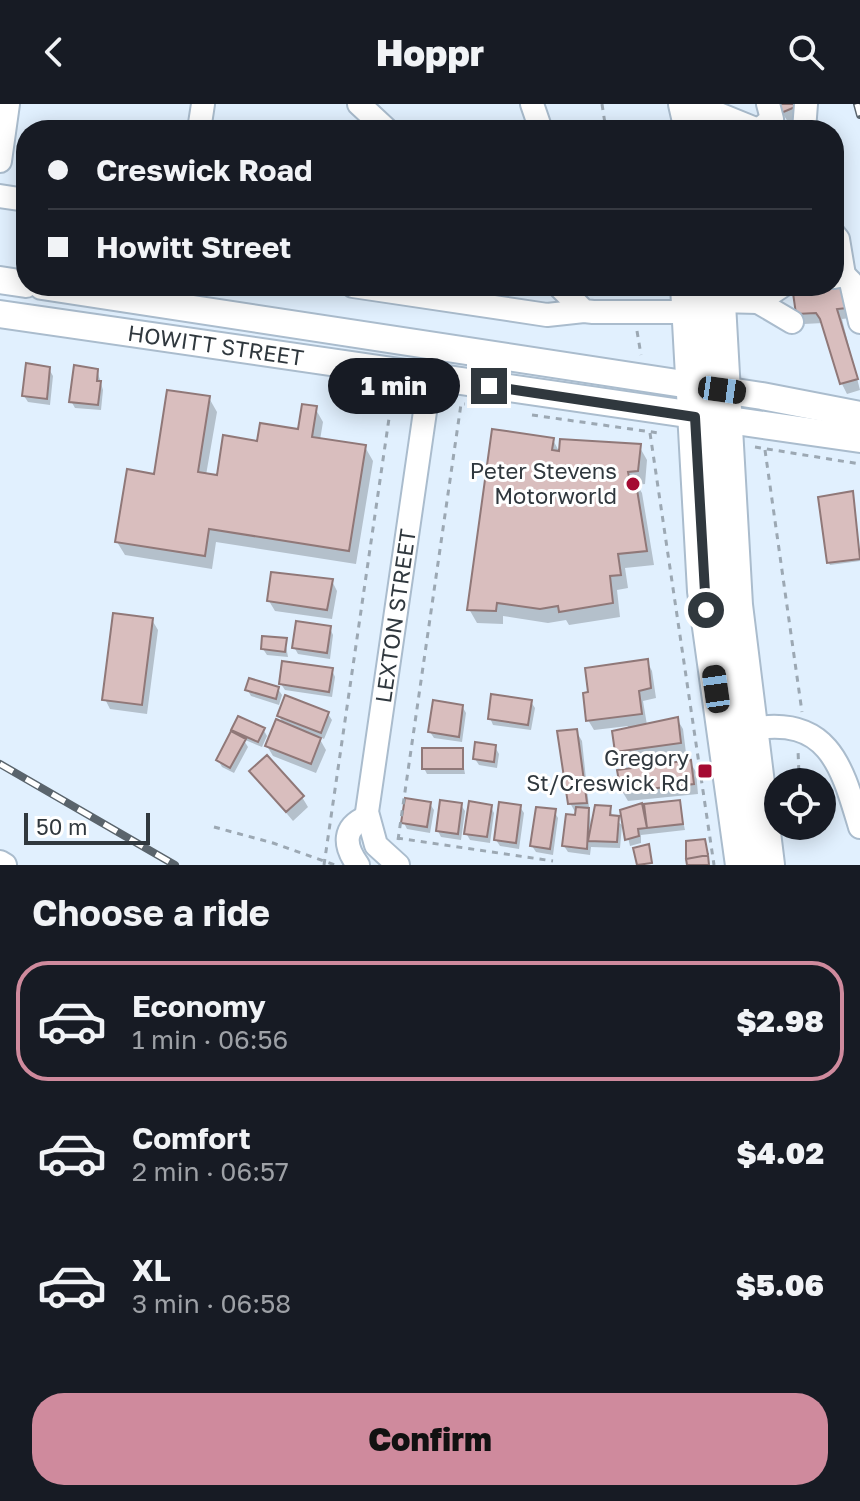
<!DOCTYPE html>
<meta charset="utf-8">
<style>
:root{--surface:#171b24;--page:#242831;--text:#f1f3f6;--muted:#9ea1a6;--line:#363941;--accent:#cf8a9d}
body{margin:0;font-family:"Golos Text",sans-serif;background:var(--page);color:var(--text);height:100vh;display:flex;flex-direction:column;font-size:30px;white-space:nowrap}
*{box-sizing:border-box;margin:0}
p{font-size:26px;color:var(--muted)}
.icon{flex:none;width:44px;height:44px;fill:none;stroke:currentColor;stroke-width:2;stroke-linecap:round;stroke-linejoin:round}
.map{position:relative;height:761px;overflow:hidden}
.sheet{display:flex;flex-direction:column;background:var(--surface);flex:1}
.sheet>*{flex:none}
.hud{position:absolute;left:16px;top:16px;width:828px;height:176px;border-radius:32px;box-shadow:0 4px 20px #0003;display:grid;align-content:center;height:176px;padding:0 32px;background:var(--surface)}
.fabs{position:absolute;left:764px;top:664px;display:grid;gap:16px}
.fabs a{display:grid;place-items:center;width:72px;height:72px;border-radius:50%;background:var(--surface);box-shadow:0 4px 20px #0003;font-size:40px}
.scale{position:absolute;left:24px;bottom:20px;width:126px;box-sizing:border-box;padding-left:8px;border:4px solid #30383e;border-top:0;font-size:22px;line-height:28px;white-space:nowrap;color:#30383e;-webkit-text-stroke:6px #fff;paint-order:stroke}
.end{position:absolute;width:36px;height:36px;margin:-18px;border:10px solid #30383e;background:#fff;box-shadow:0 0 0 4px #fff}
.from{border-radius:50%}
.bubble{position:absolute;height:56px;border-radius:28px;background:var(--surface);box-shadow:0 4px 20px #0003;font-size:26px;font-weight:800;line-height:56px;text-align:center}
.car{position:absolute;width:24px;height:48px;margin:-24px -12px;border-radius:10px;box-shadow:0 0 6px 2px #0007;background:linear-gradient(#222 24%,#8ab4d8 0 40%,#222 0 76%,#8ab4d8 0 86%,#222 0)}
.hud b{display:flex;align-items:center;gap:28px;height:76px;font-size:30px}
.hud b+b{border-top:2px solid var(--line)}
.hud i{width:20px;height:20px;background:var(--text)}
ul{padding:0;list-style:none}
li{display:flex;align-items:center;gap:24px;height:120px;margin:0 16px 12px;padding:0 16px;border:4px solid transparent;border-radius:32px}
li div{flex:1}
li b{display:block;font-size:30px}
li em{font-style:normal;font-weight:800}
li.on{border-color:var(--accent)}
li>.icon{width:72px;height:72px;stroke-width:1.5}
h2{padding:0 32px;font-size:36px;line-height:96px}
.cta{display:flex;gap:16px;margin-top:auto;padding:16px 32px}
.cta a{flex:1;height:92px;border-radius:32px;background:var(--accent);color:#111;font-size:32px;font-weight:800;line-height:92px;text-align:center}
header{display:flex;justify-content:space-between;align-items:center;height:104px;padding:0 32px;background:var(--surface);font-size:36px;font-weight:800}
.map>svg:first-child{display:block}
</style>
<header><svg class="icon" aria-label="back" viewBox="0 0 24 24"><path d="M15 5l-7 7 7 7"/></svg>Hoppr<svg class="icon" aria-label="search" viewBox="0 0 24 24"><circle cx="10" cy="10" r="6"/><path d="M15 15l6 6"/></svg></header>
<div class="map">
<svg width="860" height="761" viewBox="0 0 860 761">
<rect width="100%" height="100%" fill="#e1f0fe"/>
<path fill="#0003" d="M777 0 816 6 788 18Z
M819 182 842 184 851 214 842 215 860 286 847 290 842 280 823 219 804 220 798 209 820 187Z
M49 265 53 272 50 301 28 298 24 292Z
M97 266 103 286 101 306 75 304 71 297Z
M209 294 217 308 206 371 219 373 259 339 300 327 315 304 323 318 320 336 365 343 373 357 356 460 216 438 212 465 125 451 117 438Z
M553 336 560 349 639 342 647 356 645 380 637 381 642 389 654 461 625 464 628 484 617 486 620 513 569 521 566 516 548 519 503 512V520L477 519 469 505Z
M852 390 860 457 830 461 829 459Z
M332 477 337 487 332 515 275 507 269 497Z
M152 516 158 526 147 610 110 605 105 595Z
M330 524 333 531 330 555 298 550 294 543Z
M285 536 288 553 267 551 263 545Z
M647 557 652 567 656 594 643 597 647 621 677 615 683 625 686 649 623 658 617 648 628 622 594 626 588 616Z
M332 566 335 573 332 593 285 586 281 580Z
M247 585H278L282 591 279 601 251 592Z
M531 598 535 604 531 626 493 621 490 614Z
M462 602 466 609 462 638 434 634 430 628Z
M328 610 332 616 324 635 318 632 326 646 316 669 273 652 267 642 284 621 279 612Z
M263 625 267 632 262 643 243 635 248 643 234 669 222 663 218 656 238 633 234 626Z
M576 627 582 637 591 722 595 723 610 704 613 714 622 721 620 744 591 743 590 751 568 748 564 742 578 713 570 699Z
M495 643 499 650 497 664 479 661 475 655Z
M461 646 465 670H427L424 664Z
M690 658 696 668 698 690 628 697 622 687Z
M251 667 302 693 308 703 293 717Z
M679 698 685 726 641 731V739L630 742 622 708 643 701Z
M430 700 434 706 430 729 407 725 404 719Z
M461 701 465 707 461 736 441 733 438 727Z
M491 703 494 709 490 739 470 736 466 729Z
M520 703 524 709 519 745 500 742 496 736Z
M554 707 558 714 553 751 536 748 532 742Z"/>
<path fill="#d9bebe" stroke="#907878" stroke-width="2" d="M773 0H802L781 9Z
M843 181 847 204 837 205 858 275 840 280 820 215 816 209 796 210 793 189Z
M26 259 50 263 47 295 22 292Z
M74 261 98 265 97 277H101L98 301 69 298Z
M167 286 210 292 198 368 217 371 223 331 257 337 260 319 298 325 302 300 317 302 312 333 366 341 349 447 209 425 205 452 115 438 127 365 154 370Z
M492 325 554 334 552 346 559 347 560 335 641 340 638 367 628 368 629 373H635L647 447 618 450 621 471 610 472 613 499 559 508 558 502 540 505 497 499 496 507 467 506Z
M853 387 860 455 827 459 818 393Z
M271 468 333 475 327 506 267 497Z
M113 509 153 514 142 601 102 596Z
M296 517 331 522 327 549 292 544Z
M262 532 287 534 285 548 261 545Z
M648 555 651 584 639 587 642 610 586 617 583 589 588 588 585 564Z
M282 557 333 564 329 588 279 580Z
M249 574 279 583 276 595 245 586Z
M491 590 532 596 528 621 488 615Z
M285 591 329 608 321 629 277 612Z
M433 596 463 601 459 633 428 628Z
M238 612 265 624 258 638 231 626Z
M678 613 681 639 615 648 612 627Z
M276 615 321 634 311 660 265 642Z
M577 625 587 699 568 700 557 627Z
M231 627 246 635 230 664 216 656Z
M475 638 496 641 494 658 473 655Z
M422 644H463V665H422Z
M267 651 304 692 286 708 249 667Z
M691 656 694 680 621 688 617 666Z
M405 694 431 698 427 723 401 719Z
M440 696 462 699 458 730 436 727Z
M680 696 683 720 647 724 644 700Z
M469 697 492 701 487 733 464 730Z
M499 698 521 701 516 739 494 736Z
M642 699 647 724 638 725 639 732 625 736 620 706Z
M595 701 611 702 610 711 619 712 617 738 588 737Z
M536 703 556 705 550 745 530 742Z
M576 703 589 704 587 745 562 742 566 710 575 711Z
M705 735 708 751 686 755V737Z
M649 740 652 759 637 761 633 744Z
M708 751 709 761H687L686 755Z"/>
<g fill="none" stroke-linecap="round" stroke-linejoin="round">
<g stroke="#aabccd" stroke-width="26">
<g id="minor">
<path d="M359 0 387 26"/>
<path d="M532 0 541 26"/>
<path d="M694 0 758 26"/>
<path d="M199 26 203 0"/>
<path d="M759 26 772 15 768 0"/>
<path d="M804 26 806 0"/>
<path d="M0 57 8 0"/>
<path d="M0 92 26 96"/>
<path d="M834 130 838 135 844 171 834 173"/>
<path d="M844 171 851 178 860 218"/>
<path d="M353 182 547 211 584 207"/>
<path d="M559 182 584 207 593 208H689"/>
<path d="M718 197 758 198 782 182"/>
<path d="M758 198 792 218"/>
<path d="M174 202 177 182"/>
<path d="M751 625C829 611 842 663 860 723"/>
<path d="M0 758 5 761"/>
<path d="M358 761C343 741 343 723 367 713"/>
<path id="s1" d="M398 761 376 741 367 708 430 273"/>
</g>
</g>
<g stroke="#aabccd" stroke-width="30">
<g id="major">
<path d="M0 176 26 180"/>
<path d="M42 182 762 292 860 311"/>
<path id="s2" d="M0 210 860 335"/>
</g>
</g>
<g stroke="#aabccd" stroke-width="36">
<path id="highway" d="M685 0 691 26
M687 182 704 487 742 761
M718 182 736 501 768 761"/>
</g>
<path stroke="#9ca8b3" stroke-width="3" stroke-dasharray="6 6" stroke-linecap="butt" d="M602 0 606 26
M637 227 641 251
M532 311 659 329
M650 329 714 761
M755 343 860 360
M765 346 802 608
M795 678 799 671 798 646
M214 723 273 739 335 761
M397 734 553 757
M398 736 461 300H465
M324 761 393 287"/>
<use href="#minor" stroke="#fff" stroke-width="22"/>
<use href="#major" stroke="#fff" stroke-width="26"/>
<use href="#highway" stroke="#fff" stroke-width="32"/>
<g stroke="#5a646c" stroke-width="8">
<path id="rail" d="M857 0 860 11
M0 660 175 761"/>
</g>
<use href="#rail" stroke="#fff" stroke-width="5" stroke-dasharray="15" stroke-linecap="butt"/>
</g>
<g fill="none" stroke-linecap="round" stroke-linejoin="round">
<path stroke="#30383e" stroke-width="10" d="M489 282 695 313 706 506"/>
</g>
<g fill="#a50a31" stroke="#fff" stroke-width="3">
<circle cx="633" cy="380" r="8"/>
<rect x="697" y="659" width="16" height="16" rx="4"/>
</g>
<g text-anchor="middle" stroke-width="6" stroke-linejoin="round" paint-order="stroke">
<g font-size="22" fill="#30383e" stroke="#fff">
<text dy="8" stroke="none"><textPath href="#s2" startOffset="218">HOWITT STREET</textPath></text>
<text dy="8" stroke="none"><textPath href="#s1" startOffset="262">LEXTON STREET</textPath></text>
</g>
<g font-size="22" fill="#30383e" stroke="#fff" text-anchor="end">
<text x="617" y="375">Peter Stevens<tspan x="617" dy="25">Motorworld</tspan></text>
<text x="689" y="662">Gregory<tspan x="689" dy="25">St/Creswick Rd</tspan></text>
</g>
</g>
</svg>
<div class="fabs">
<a><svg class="icon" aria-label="locate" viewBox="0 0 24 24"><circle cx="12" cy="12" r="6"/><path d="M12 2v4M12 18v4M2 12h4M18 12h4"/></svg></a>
</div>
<div class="scale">50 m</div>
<i class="end from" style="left:706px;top:506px"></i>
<i class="end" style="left:489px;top:282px"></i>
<div class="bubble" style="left:328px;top:254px;width:132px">1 min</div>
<i class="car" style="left:722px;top:286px;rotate:98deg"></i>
<i class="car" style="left:716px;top:585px;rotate:352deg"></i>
<div class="hud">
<b><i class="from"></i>Creswick Road</b>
<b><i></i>Howitt Street</b>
</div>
</div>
<section class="sheet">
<h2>Choose a ride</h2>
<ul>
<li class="on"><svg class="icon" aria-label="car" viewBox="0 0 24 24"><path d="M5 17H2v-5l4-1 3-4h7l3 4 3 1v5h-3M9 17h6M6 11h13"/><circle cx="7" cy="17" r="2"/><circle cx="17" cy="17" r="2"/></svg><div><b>Economy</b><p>1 min · 06:56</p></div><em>$2.98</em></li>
<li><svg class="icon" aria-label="car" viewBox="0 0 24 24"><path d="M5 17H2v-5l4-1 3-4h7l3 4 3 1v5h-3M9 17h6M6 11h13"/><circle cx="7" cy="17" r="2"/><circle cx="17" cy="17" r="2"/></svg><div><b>Comfort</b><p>2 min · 06:57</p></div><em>$4.02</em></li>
<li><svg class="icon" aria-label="car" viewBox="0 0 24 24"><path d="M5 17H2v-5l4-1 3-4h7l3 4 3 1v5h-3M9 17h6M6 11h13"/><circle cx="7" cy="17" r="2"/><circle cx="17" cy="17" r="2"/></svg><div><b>XL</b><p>3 min · 06:58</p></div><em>$5.06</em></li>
</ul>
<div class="cta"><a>Confirm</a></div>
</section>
